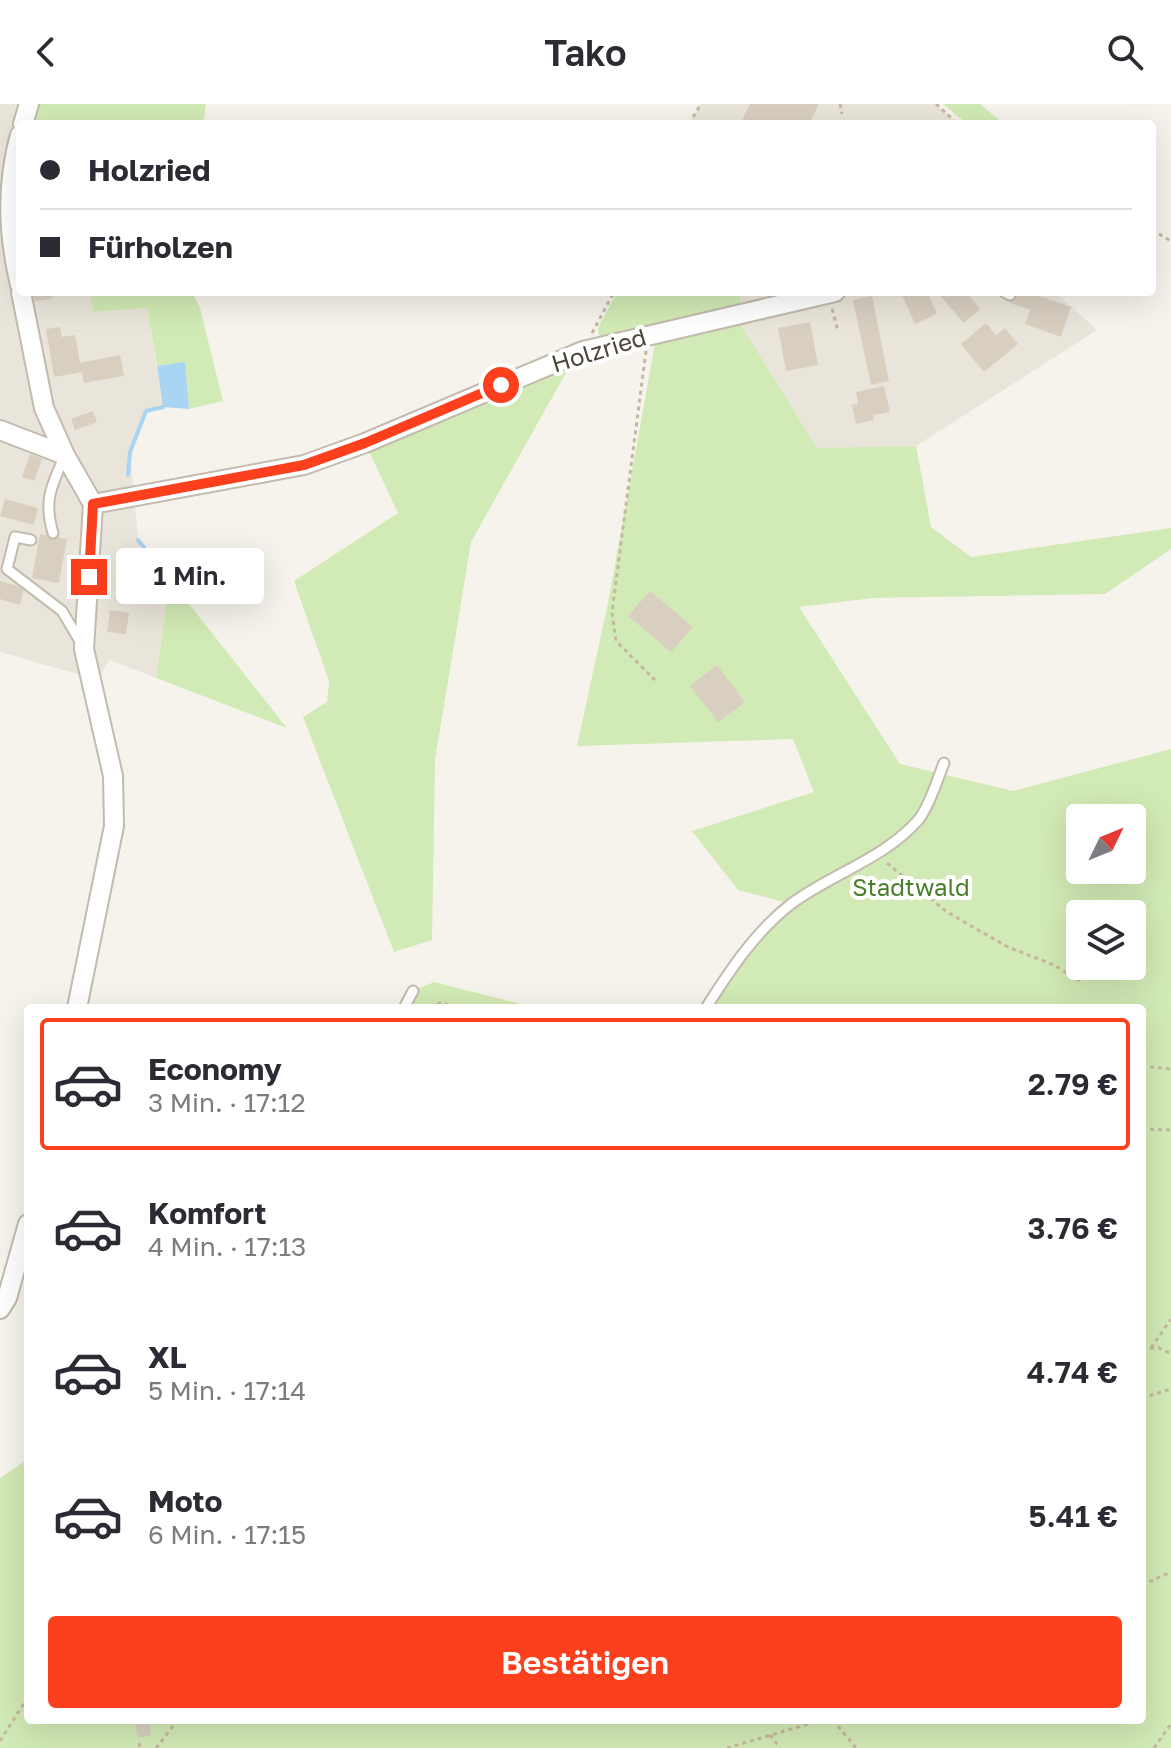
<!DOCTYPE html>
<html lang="de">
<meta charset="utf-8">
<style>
:root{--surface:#fff;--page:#f2f2f3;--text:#2b2b33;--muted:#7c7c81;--line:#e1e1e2;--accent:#fc3f1d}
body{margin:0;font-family:"Golos Text",sans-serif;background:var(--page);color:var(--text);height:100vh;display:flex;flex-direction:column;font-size:30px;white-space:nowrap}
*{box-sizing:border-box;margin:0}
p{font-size:26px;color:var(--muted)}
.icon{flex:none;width:44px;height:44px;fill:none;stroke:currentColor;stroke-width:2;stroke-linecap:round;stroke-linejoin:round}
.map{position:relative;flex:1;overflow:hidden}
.panel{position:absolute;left:24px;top:900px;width:1122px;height:720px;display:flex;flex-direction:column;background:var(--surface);border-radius:8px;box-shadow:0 8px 32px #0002}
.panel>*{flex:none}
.guide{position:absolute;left:16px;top:16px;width:1140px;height:176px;border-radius:8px;box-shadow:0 8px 32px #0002;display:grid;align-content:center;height:176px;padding:0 24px;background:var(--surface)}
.needle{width:52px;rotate:47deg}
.controls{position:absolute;left:1066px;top:700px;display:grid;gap:16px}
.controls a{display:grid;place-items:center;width:80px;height:80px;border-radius:8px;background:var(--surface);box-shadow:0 8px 32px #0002;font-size:40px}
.end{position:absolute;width:36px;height:36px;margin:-18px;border:10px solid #fc3f1d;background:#fff;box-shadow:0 0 0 4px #fff}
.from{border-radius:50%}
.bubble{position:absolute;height:56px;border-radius:8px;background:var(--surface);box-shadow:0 8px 32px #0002;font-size:26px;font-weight:600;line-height:56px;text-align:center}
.guide b{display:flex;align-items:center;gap:28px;height:76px;font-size:30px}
.guide b+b{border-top:2px solid var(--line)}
.guide i{width:20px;height:20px;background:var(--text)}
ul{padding:14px 0 0;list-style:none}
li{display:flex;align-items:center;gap:24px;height:132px;margin:0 16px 12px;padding:0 8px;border:4px solid transparent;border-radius:8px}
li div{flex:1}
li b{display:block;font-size:30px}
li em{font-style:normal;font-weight:600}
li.current{border-color:var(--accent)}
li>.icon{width:72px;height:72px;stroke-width:1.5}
.action{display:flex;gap:16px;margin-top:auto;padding:16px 24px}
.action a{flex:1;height:92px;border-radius:8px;background:var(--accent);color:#fff;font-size:32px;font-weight:600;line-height:92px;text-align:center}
header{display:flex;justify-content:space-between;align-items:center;height:104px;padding:0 24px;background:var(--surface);font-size:36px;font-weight:600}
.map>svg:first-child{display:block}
</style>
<header><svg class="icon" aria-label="back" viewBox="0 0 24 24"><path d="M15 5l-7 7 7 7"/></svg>Tako<svg class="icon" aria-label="search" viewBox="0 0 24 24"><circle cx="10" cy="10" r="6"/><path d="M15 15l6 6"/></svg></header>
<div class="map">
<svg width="1171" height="1644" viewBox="0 0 1171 1644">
<rect width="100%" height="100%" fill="#f6f3ec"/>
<path fill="#eae5da" d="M0 0H37L34 20H20V188H90L93 208 147 204 163 303 146 307 130 348 138 435 170 476 156 574 110 556 98 574 84 572 0 548Z
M701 0H936L958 20H689Z
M742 188H1055L1097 226 916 342 817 345 738 216Z"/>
<path fill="#d2eab5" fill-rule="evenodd" d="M37 0H206L203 20H34Z
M943 0H980L1004 20H967Z
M90 188H192L200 204 223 297 189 305 185 259 157 262 147 204 93 208Z
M617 188H742L739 206 605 236 599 232 598 224Z
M738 216 817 344 916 342 931 423 971 453 1171 424V445L1105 490 873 494 799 503 900 660 1013 687 1171 645V1644H0V1374L28 1355V1616H1142V904H706L735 858 791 800 738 786 692 727 814 688 793 635 577 642 608 499 655 240 658 234ZM1080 714H1132V766H1080ZM1080 810H1132V862H1080Z
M572 258 471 438 435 656 432 836 394 848 303 613 327 598 329 577 294 477 398 409 367 343Z
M170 476 287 624 156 574Z
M434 878 537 904H404L413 887Z"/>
<path fill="#a9d4f2" d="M185 258 189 305 163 303 157 262Z"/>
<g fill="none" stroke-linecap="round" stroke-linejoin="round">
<path stroke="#a9d4f2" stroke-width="4" d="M128 371 130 348 146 307 163 303
M138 436 170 476"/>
</g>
<path fill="#d8cfc1" d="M750 0H819L809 20H740Z
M33 188H51L52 195 35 197Z
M908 188H927L937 210 915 220 902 191Z
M937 188H966L980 205 964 219Z
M1014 188H1028L1071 203 1061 233 1025 220 1030 206 1010 199Z
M872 192 889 277 871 281 853 196Z
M810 218 818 261 786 267 778 224Z
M986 219 996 231 1005 224 1018 240 984 268 961 240Z
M60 223 62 233 75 231 80 259 120 251 124 272 84 279 82 268 54 273 46 225Z
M884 282 890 308 873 311 874 316 856 320 852 301 858 300 856 288Z
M93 307 97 318 75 326 71 315Z
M30 350 42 355 34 377 22 373Z
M5 395 38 404 34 421 0 412Z
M40 430 67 435 59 479 32 474Z
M0 477 24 484 20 501 0 495Z
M650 487 693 523 671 548 628 512Z
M110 506 129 509 126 530 107 528Z
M717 561 745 598 718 618 690 582Z
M134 1616H148L151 1631 138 1634Z"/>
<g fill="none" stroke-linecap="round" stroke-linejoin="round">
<g stroke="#c2bbae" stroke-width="13">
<path id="lane" d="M1004 188 1010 191
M53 429C43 396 52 381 65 351
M31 436 15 433 7 465 62 507 81 539
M404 904 413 887
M706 904C730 866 755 828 791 800 831 770 886 754 919 715 930 701 937 676 944 659"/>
</g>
<g stroke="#c2bbae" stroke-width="22">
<path id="street" d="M23 20 29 0
M20 31C6 82 8 130 20 181
M21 188 44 304 65 351 93 400 84 545 113 672 114 722 77 904
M0 326 65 351
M93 400 304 361 365 339 583 247 835 188
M0 1205 7 1194 28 1120"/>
</g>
<path stroke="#c4b79f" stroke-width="3" stroke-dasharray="4 4" stroke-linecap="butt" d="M840 0 842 10
M936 0 958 20
M689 20 701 0
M1152 126 1171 137
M832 205 838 227
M592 229 614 188
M646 247 612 508 616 537 655 576
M887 759 947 808 1008 843 1054 861 1080 877
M430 904 440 899 466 904
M1142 962 1171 965
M1142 1025 1171 1026
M1142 1244H1159L1171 1250
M1151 1244 1171 1215
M1142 1294 1171 1285
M1142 1481 1171 1468
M833 1616 856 1644
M770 1631 780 1644
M0 1637 28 1593
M139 1639 140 1644
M156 1644 178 1616
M727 1644 822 1616
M1154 1644 1171 1620"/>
<use href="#lane" stroke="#fff" stroke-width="9"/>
<use href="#street" stroke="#fff" stroke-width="18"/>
</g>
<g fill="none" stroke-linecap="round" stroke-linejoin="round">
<path stroke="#fc3f1d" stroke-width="10" d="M89 473 93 400 304 361 365 339 501 281"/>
</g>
<g text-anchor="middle" stroke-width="8" stroke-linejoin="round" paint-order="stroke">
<g font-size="24" fill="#4b4439" stroke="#fff">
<text transform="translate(599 247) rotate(-17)" y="8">Holzried</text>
</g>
<g font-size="24" fill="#4a7f2a" stroke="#fff">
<text x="911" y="792">Stadtwald</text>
</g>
</g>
</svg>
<div class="controls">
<a><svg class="needle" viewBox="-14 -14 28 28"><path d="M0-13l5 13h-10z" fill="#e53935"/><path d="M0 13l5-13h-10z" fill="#7c7c81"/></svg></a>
<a><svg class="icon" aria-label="layers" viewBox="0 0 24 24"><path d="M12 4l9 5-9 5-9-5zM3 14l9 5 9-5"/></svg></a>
</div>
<i class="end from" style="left:501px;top:281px"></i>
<i class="end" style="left:89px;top:473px"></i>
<div class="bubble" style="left:116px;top:444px;width:148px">1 Min.</div>
<div class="guide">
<b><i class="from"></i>Holzried</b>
<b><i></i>Fürholzen</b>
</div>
<section class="panel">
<ul>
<li class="current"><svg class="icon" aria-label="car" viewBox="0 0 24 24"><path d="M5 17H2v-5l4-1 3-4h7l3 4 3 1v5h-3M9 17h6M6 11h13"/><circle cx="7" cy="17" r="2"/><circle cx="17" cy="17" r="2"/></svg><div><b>Economy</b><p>3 Min. · 17:12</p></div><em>2.79 €</em></li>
<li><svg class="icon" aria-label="car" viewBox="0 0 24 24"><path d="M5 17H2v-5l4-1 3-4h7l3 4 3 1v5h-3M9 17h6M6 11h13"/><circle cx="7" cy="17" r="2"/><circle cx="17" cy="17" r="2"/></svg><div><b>Komfort</b><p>4 Min. · 17:13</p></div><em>3.76 €</em></li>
<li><svg class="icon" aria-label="car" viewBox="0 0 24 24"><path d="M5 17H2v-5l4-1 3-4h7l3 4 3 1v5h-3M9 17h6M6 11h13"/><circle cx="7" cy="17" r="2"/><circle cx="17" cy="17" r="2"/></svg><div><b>XL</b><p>5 Min. · 17:14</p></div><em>4.74 €</em></li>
<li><svg class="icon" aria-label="car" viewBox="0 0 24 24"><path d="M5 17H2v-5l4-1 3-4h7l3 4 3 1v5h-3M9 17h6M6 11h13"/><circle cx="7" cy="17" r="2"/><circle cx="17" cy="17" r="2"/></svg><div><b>Moto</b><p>6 Min. · 17:15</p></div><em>5.41 €</em></li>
</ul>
<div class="action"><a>Bestätigen</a></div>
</section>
</div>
